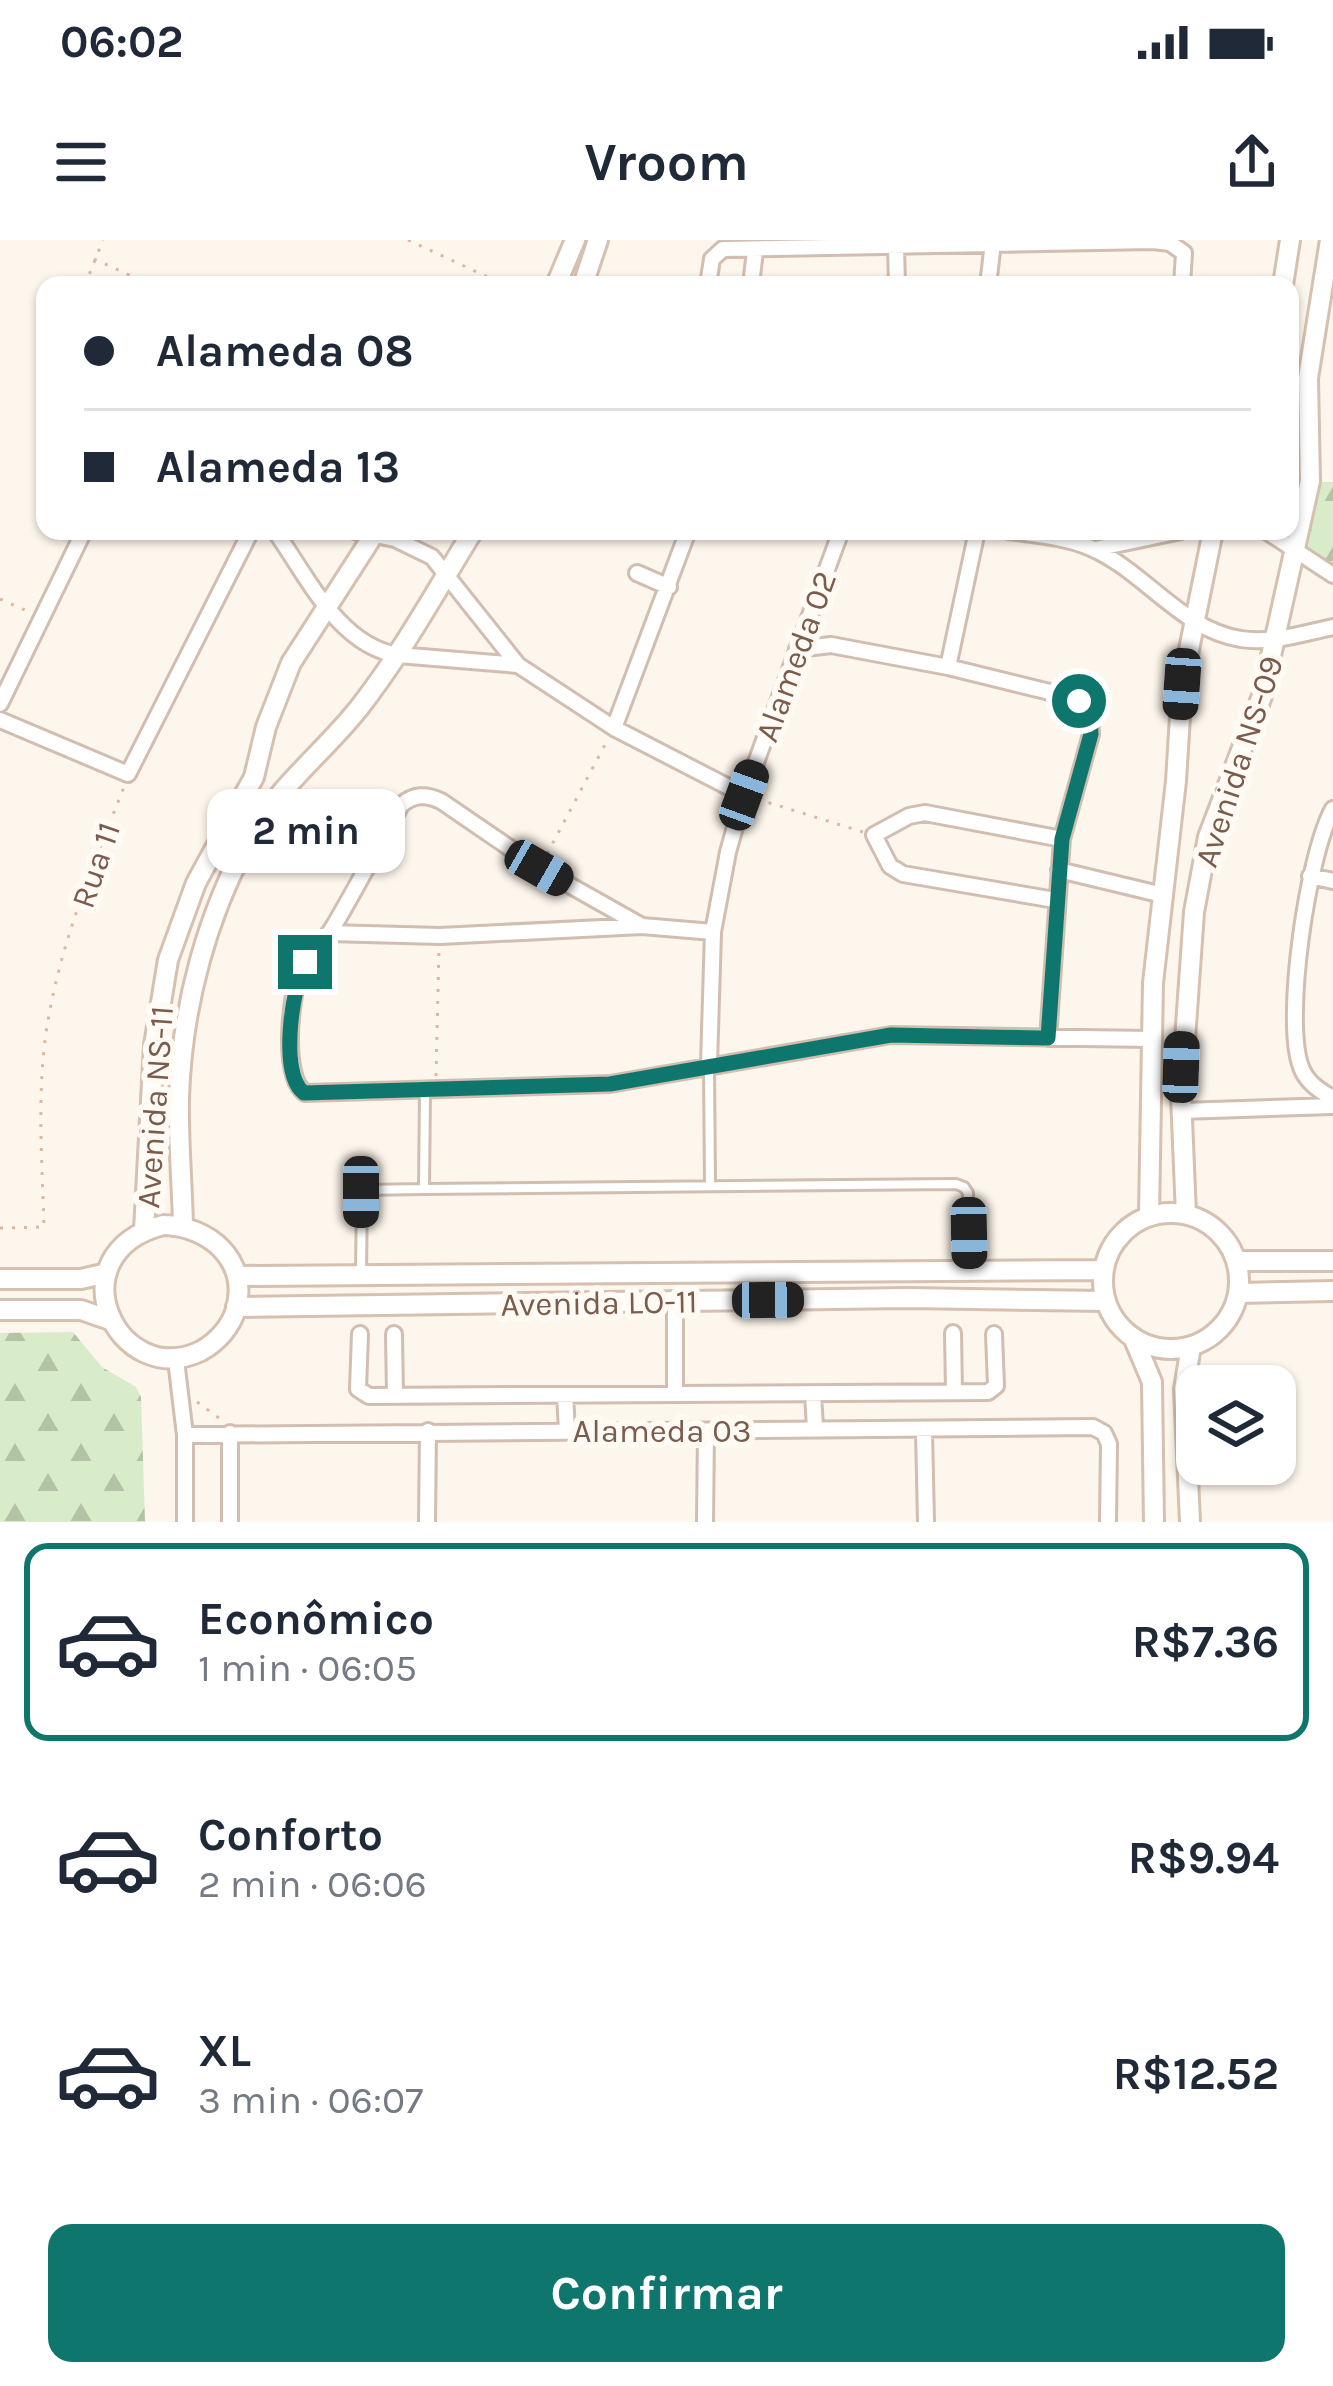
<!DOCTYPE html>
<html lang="pt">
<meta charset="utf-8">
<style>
:root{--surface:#fff;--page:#f6f6f7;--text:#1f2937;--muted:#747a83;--line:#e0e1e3;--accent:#0f766e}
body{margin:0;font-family:Karla,sans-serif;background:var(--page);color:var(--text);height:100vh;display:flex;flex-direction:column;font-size:45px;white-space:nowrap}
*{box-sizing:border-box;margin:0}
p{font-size:39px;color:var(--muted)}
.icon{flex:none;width:66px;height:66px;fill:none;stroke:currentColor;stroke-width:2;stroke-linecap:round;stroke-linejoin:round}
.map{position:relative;height:1282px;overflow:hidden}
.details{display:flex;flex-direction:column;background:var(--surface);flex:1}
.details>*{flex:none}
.hud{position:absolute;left:36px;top:36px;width:1263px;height:264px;border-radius:24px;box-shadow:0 3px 9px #0004;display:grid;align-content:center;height:264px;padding:0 48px;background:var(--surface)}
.fabs{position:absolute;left:1176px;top:1125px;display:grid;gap:24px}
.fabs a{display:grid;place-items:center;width:120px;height:120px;border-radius:24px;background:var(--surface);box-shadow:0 3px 9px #0004;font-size:60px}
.end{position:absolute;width:54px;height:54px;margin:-27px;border:15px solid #0f766e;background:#fff;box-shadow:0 0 0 6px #fff}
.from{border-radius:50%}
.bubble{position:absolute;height:84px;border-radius:24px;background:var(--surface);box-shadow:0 3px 9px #0004;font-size:39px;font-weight:700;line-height:84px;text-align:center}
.car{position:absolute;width:36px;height:72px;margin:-36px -18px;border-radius:15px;box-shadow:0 0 9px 3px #0007;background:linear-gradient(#222 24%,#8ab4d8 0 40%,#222 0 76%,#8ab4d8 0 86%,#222 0)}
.hud b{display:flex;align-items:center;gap:42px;height:114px;font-size:45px}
.hud b+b{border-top:3px solid var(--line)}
.hud i{width:30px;height:30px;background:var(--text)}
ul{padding:21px 0 0;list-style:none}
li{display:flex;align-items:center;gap:36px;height:198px;margin:0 24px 18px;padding:0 24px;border:6px solid transparent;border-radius:24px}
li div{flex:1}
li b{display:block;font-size:45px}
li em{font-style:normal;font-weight:700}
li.active{border-color:var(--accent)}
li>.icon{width:108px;height:108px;stroke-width:1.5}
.button{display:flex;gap:24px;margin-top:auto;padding:24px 48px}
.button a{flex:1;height:138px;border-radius:24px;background:var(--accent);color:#fff;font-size:48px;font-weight:700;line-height:138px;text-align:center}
.status{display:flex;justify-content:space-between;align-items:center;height:84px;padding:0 60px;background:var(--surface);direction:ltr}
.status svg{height:33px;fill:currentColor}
header{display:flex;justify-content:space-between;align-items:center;height:156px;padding:0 48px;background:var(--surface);font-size:54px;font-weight:700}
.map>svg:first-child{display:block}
</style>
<div class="status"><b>06:02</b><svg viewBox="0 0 49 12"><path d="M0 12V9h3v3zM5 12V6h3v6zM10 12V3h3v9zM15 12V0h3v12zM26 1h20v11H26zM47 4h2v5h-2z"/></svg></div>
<header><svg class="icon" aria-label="menu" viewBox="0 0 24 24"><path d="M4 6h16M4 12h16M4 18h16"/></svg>Vroom<svg class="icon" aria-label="share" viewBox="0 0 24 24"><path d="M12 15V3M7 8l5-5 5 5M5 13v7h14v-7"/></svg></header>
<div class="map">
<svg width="1333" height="1282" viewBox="0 0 1333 1282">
<defs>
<pattern id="forest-firs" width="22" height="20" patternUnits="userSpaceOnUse" patternTransform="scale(3)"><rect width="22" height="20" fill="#d8ecc9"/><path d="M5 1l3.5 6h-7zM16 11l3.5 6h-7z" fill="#b4c2a5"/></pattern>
</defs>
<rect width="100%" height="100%" fill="#fdf6ec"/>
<path fill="url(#forest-firs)" d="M1315 242H1333V327L1304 308Z
M73 1092 102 1127 136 1147 141 1157 145 1282H0V1093Z"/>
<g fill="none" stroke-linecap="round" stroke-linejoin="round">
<g stroke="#d1beb0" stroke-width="14">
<path id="lane" d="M709 828 710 946
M424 949 425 850
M361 1034 362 950 424 949 956 944 964 947 968 953 969 1029"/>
</g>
<g stroke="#d1beb0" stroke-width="20">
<path id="street" d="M896 7 897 45
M708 45 712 19 723 9 1153 1 1170 3 1184 13 1182 45
M751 45 755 11
M988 45 993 3
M275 291C307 336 339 406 398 415L518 425 432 317 395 299 354 291
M1009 291C1037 295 1066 297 1091 308 1143 330 1183 391 1241 399 1271 404 1304 393 1333 387
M1266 291 1333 335
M1095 309 1181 291
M637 333 669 347
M797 409 831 405 948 427 1070 457 1090 475 1091 494 1062 599 1048 798
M518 425 614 488 744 555
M948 427 977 291
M0 464 84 291
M0 480 128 534 251 291
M614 488 688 291
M1333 569C1308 613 1283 780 1301 827 1306 842 1319 851 1333 858
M1059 630 1163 655
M1310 636 1333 641
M1055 660 903 634 890 626 874 595 909 576 925 573 1062 599
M642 686 539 628 441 561C426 554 414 554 401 565 378 606 356 649 332 689 321 705 306 717 299 736 290 760 282 837 305 853L610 844 891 795 1150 799
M329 693 440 696 642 686 713 692
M709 824 713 692 728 612 744 555 841 291
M1181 871 1333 866
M675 1061V1154
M953 1093 954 1152
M360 1094 358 1149 369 1156 988 1152 996 1146 994 1094
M394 1094 395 1155
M176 1120 185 1195V1282
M813 1154 815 1188
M565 1155 567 1190
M924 1191 926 1282
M185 1195 1093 1187 1104 1193 1109 1204 1108 1282
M230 1282V1193
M427 1282 428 1191
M705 1282 706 1191"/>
</g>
<g stroke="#d6c0b0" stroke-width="24">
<path id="secondary" d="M556 45 575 0
M583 45 598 0
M1283 45 1290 0
M1103 1041a68 68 0 1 1 136 0a68 68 0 1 1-136 0Z
M1186 974 1181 856 1194 672 1208 597 1262 456 1310 241 1308 138 1330 0
M1149 975 1153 743 1176 541 1182 444 1213 291
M163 985C209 986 249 1020 236 1069 231 1087 217 1102 201 1111 117 1151 53 1014 163 985Z
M183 985C182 943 178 899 179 857 182 766 207 673 252 594 279 546 325 511 359 468 402 413 436 351 473 291
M144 990 154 805 168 720 196 643 254 537 266 487 291 423 376 291
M1237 1021H1333
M237 1036 1104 1030
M0 1039H81L107 1033
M1239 1053 1333 1051
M236 1067 908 1058 1106 1061
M0 1070H81L107 1079
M1133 1097 1152 1142 1154 1282
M1190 1282 1184 1149 1191 1106"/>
</g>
<path stroke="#d9b8a5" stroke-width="3" stroke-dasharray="3 9" stroke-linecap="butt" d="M408 0 505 45
M94 19 151 45
M85 45 103 0
M0 359 27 371
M757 559 863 592
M547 614 607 501
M436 836 439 708
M0 988 44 987C42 917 36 844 49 775 63 697 95 620 124 547
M197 1162 223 1181"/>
<use href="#lane" stroke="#fff" stroke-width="8"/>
<use href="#street" stroke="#fff" stroke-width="14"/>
<use href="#secondary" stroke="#fff" stroke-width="18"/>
</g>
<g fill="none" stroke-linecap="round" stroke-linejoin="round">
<path stroke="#0f766e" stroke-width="15" d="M305 722C292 748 279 834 304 853L610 844 891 795 1048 798 1062 599 1091 494 1090 475 1079 461"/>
</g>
<g text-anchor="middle" stroke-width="12" stroke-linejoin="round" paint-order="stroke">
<g font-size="33" fill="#7a5c4d" stroke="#fffaf3">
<text transform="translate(795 416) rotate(-70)" y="12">Alameda 02</text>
<text transform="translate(1238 521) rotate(-72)" y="12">Avenida NS-09</text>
<text transform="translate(95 625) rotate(-71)" y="12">Rua 11</text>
<text transform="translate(154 867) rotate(-86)" y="12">Avenida NS-11</text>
<text transform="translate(599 1062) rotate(-1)" y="12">Avenida LO-11</text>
<text x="662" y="1202">Alameda 03</text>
</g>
</g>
</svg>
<div class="fabs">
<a><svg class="icon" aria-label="layers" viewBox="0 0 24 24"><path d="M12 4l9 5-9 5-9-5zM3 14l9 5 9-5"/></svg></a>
</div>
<i class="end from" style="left:1079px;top:461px"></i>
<i class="end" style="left:305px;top:722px"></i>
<div class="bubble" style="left:207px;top:549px;width:198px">2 min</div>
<i class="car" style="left:1182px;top:444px;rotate:184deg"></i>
<i class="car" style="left:744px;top:555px;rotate:20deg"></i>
<i class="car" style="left:539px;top:628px;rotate:120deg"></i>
<i class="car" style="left:1181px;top:827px;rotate:2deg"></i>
<i class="car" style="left:361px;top:952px;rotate:180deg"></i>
<i class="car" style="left:969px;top:993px;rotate:179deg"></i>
<i class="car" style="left:768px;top:1060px;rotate:89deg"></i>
<div class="hud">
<b><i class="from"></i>Alameda 08</b>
<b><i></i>Alameda 13</b>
</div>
</div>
<section class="details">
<ul>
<li class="active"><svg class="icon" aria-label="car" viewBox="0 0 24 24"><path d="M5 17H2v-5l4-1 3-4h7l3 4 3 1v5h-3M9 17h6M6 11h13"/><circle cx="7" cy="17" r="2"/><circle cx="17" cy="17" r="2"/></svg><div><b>Econômico</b><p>1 min · 06:05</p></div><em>R$7.36</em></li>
<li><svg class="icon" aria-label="car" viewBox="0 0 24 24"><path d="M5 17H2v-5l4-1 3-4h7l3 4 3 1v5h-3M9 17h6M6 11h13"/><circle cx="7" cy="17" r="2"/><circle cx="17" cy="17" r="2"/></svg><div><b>Conforto</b><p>2 min · 06:06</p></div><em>R$9.94</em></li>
<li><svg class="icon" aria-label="car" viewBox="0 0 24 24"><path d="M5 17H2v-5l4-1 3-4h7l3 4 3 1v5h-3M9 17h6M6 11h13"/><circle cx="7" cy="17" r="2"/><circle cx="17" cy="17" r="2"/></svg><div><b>XL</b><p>3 min · 06:07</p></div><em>R$12.52</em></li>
</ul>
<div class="button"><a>Confirmar</a></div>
</section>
